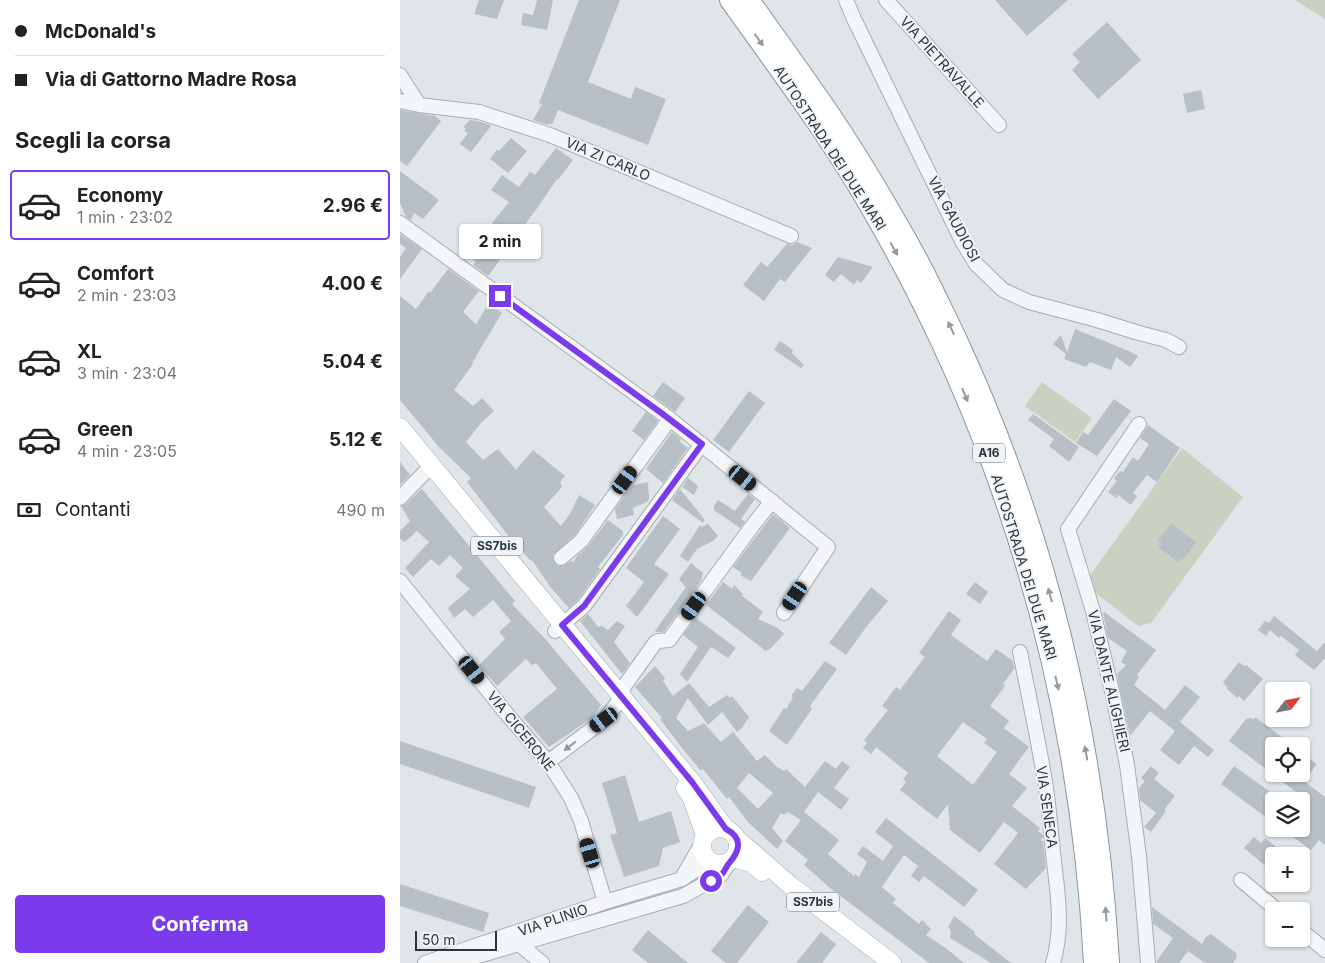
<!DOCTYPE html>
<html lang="it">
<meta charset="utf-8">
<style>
:root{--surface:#fff;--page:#f6f6f6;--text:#222;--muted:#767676;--line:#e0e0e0;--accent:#7c3aed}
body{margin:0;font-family:Inter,sans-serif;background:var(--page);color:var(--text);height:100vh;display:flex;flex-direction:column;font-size:19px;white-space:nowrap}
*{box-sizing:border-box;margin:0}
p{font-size:16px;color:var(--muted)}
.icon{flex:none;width:28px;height:28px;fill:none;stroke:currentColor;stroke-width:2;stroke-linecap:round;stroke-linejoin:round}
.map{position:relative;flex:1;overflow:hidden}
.details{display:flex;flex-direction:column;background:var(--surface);width:400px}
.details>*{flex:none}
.top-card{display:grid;align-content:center;height:110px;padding:0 15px;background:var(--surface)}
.needle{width:32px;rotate:58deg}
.controls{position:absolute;left:865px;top:682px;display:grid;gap:10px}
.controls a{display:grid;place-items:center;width:45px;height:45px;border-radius:5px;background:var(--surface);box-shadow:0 1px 4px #0004;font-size:25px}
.scale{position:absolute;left:15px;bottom:12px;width:82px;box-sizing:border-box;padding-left:5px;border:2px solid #2a363f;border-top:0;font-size:14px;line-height:18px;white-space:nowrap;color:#2a363f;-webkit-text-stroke:4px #f0f4f6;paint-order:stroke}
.end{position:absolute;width:22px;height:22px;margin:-11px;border:6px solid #7c3aed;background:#fff;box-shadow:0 0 0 2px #fff}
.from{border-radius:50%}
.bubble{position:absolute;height:35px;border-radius:5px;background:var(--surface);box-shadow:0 1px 4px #0004;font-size:16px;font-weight:700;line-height:35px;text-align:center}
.car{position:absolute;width:15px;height:30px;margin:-15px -8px;border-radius:6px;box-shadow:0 0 4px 1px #0007;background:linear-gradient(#222 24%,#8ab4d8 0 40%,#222 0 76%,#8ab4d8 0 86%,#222 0)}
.top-card b{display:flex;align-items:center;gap:18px;height:48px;font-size:19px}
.top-card b+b{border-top:1px solid var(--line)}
.top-card i{width:12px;height:12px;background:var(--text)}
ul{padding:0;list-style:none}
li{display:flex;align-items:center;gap:15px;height:70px;margin:0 10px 8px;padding:0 5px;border:2px solid transparent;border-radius:5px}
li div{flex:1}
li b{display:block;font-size:19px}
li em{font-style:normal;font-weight:700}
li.on{border-color:var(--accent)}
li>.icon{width:45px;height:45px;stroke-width:1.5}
h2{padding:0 15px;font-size:22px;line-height:60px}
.pay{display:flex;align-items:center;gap:12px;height:55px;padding:0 15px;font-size:19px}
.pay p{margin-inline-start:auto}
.button{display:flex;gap:10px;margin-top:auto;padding:10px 15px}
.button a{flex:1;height:58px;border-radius:5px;background:var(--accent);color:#fff;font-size:20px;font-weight:700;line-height:58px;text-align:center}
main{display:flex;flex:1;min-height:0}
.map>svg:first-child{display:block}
</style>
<main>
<section class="details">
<div class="top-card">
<b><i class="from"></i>McDonald's</b>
<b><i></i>Via di Gattorno Madre Rosa</b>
</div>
<h2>Scegli la corsa</h2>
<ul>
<li class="on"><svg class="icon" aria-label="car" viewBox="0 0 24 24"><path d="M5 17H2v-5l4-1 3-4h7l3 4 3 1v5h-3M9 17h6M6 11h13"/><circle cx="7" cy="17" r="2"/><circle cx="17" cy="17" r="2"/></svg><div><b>Economy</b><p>1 min · 23:02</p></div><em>2.96 €</em></li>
<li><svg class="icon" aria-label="car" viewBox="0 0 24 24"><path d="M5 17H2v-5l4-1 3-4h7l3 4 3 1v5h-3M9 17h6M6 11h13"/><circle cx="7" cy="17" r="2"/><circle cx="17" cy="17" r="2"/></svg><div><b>Comfort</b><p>2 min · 23:03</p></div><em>4.00 €</em></li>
<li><svg class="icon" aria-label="car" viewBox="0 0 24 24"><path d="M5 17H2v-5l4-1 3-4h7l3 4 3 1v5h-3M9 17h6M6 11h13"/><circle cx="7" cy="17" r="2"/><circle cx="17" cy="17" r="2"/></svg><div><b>XL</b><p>3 min · 23:04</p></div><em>5.04 €</em></li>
<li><svg class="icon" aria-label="car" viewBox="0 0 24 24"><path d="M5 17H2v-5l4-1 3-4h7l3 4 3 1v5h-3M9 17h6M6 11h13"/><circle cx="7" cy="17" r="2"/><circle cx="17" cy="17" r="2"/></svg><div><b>Green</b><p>4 min · 23:05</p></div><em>5.12 €</em></li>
</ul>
<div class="pay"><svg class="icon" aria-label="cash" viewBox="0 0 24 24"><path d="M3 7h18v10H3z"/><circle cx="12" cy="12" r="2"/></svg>Contanti<p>490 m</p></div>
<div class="button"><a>Conferma</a></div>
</section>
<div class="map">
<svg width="925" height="963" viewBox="0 0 925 963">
<rect width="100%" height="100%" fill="#e0e5e9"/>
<path fill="#c9d2c2" d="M895 0H925V19Z
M642 382 692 418 675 442 625 406Z
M782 448 843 497 751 623 738 626 693 591 688 578Z"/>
<path fill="#b8bfc5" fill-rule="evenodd" d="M79 0H104L97 19 74 14Z
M137 0H153L147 30 121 25 123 13 133 15Z
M179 0H220L188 82 231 99 235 87 266 99 248 145 158 110 152 125 150 123 148 125 133 120 142 104 139 103Z
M595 0H668L627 36Z
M707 22 741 60 698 99 672 70 680 62 672 54Z
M801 90 805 109 787 113 783 94Z
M0 110 35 116 41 121 7 166 0 161Z
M70 120 77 121 88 124 91 126 71 152 60 144 68 133 64 131 66 129 63 127Z
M111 138 127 151 108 173 90 159 97 150 99 151Z
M156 148 173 160 158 180 157 179 138 207 115 238 92 223 109 202 91 190 102 175 119 187 130 172 135 175Z
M0 171 39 200 23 219 14 213 11 220 6 217 0 203Z
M0 234 22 249 0 279V257L6 248 0 244Z
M83 240 89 244 91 242 105 253 88 276 73 265 76 262 70 257Z
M397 242 412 248 385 282 380 279 364 301 343 285 361 262 367 267 387 244 393 245Z
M438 257 473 267 461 283 457 280 454 285 441 274 434 282 425 275Z
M48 269 79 291 63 312 76 324 89 303 102 313 76 356H77L72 363 73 364 54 390 73 406 82 398 94 411 81 423 66 442 83 460 98 449 116 470 133 450 165 476 160 482 162 487 144 507 161 526 170 514 179 495 195 505 175 535 153 555V560L158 566H163L171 561 173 562 177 556 188 546 208 520 223 531V535L198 567 200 569 178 600 169 608 151 588 132 560 131 561 110 538 67 482 71 478 39 447 0 400V296L16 309 29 291 30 293Z
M675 329 731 352 738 356 730 367 716 357 711 370 690 362 686 367 664 359 666 354 653 344 661 335 667 352Z
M380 341 393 350 392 353 404 365 401 368 374 350Z
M263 382 285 398 275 412 253 396Z
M349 391 365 403 329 452 313 440Z
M714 399 731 411 697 456 676 443 683 432 688 435Z
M246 412 258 421 244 440 232 431Z
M633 414 679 447 669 462 649 446 654 439 628 420Z
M748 425 780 448 757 482 747 475 733 493 737 496 731 505 718 495 716 498 708 492 717 481 714 478 720 471 723 472 733 457 738 461 749 444 740 438Z
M272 432 281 439 280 442 288 448 263 483 246 469Z
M0 462 10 475 0 485Z
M288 478 298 486 294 495 282 487Z
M248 482 249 499 247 502 233 508 234 515 217 519 215 509 233 485Z
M22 489 115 601 112 604 147 641 201 705 192 718 149 747 123 717 157 689 136 663 132 665 126 659 97 686 79 665 105 639 99 632 111 621 93 600 73 617 65 609 54 618 48 608 70 589 55 576 63 568 50 555 39 566 31 559 13 577 5 568 29 542 17 531 5 542 0 539V531L10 521 1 506 6 504Z
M280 489 305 520 303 523 272 500Z
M348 494 355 499 341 519 345 522 340 528 314 510V506L318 500 335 511Z
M373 514 390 528 351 581 340 575 342 573 333 567Z
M263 516 280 529 254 564 269 574 237 617 226 606 244 582 226 568Z
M771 523 796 542 783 560 781 558 778 562 758 547 761 543 758 541Z
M308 524 318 536 313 541 297 549 288 562 280 556 300 525 302 527Z
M291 563 303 573 301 581 264 632H256L255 631 286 587 279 579Z
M323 582 332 589 334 585 343 594 342 596 363 612 358 619 378 628 384 634 371 648 366 651 306 605Z
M575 582 588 592 580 604 566 594Z
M471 587 488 601 467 626 446 655 429 643Z
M549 611 561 620 551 635 587 661 596 649 613 661 614 669 603 684 605 686 590 706 609 721 604 728 629 747 609 774 627 788 612 806 640 828 638 831 643 835V837L641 840 643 842 646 868 626 889 594 864 618 833 604 822 580 853 550 830 548 804 537 819 500 790 506 782 503 779 508 773 476 747 471 754 463 748 467 743 464 740 488 710 482 706 496 687 500 690 525 657 519 653ZM563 722 587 739 584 743 597 752 573 785 537 756Z
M704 612 756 650 737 675 739 677 734 685 765 710 785 685 800 697 780 722 814 750 808 757 794 746 779 765 760 750 775 731 750 711 730 736 717 674 726 665 721 662 727 651 708 638 703 613Z
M188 614 198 627 202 626 208 630 217 621 225 626 214 642 230 663 222 674 180 621Z
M874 616 917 651 925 642V658L914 670 895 655 899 650 881 636 879 638 870 630 866 636 858 630 865 621 869 623Z
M296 618 336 648 328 658 311 647 287 682 280 674 298 647 283 635Z
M425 661 437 669 410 706 412 709 387 745 369 731 384 708 386 709 393 698 391 696 397 688 402 691Z
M839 662 844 666 846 665 863 679 844 701 839 696 837 698 827 689V687L823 682Z
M255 666 265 678 263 681 273 696 289 683 309 707 327 695 330 698 332 696 349 717 342 728 337 732 322 712 308 725 288 698 276 718 288 731 304 723 321 742 333 732 357 761 365 755 377 767 384 771 386 769 405 787 425 761 436 769 442 761 450 767 434 788 449 799 441 810 418 792 404 812 439 840 428 854 454 876 455 874 459 877 467 862 457 854 463 846 483 861 493 846 475 832 486 818 578 890 564 907 524 876 519 882 511 876 518 866 504 855 482 887 496 899 493 903 519 924 522 920 531 929 526 935 547 949 564 963H529L430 888 404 865 408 860 385 841 401 820 388 812 384 815 381 813 372 828 383 841 377 849 348 822 329 797 327 799 303 769 301 771 282 748 260 719 262 718 235 687ZM349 773 373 793 358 809 337 788Z
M855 717 894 746H874V774H901V752L917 764 904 781 925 797V845L919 840 911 850 882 829H901V801H889L896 792 829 741 846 719 850 718 854 719Z
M0 741 136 787 129 808 0 764Z
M751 766 759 773 754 779 775 796 764 810 766 811 751 832 744 827 756 813 740 800 739 788 745 781 741 778Z
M834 766 883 801H874V823L821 784Z
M225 775 239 822 271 811 280 842 263 848 259 866 224 877 218 858 217 856 210 835 217 833 202 783Z
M854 837 861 843 865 838 888 856H874V873L844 848Z
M0 884 89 913 83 932 0 906Z
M348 905 369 922 337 963H326L311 951Z
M752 907 802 944 806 937 811 934 836 953 837 957 833 963H805L788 951 779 963H757V961L773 938 753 924Z
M554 916 575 932 574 934 611 963H591L550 938 551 931 548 927Z
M248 930 288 963H248L232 950Z
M421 932 436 944 422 963H396Z"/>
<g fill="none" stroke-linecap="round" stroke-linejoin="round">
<g stroke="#a6adb3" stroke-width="16">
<path id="minor" d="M446 0 454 19 562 241 576 264 603 290 629 302 697 320 739 333 766 340 779 347
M486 0 599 125
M0 75 19 105
M0 101 19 105 79 112 150 135 391 236
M0 223 270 419 428 547 384 613
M739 424 668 529 693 611 713 695 727 765 739 856 748 963
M0 498 31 466
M161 558 181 541 270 419
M0 581 106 713 148 762 171 798 181 821 205 902
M155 631 184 606 302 444
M620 652C629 697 639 743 646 788 649 809 651 831 653 853 657 889 664 927 653 963
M148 762 204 720 216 705 225 685 255 643 258 641 269 640 353 525 372 501
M283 876 301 845
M841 880 878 911
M901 930 925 950
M119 944 142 963
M25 963 205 902 282 879 309 861
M54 963 283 896 321 875 329 862"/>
</g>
<g stroke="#a0acb4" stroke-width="19">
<path id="major" d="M0 427 292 782 326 829
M285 788 291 796 305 835
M302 846a18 18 0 1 1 36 0a18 18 0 1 1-36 0Z
M337 839 390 885 492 963
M334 858 351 863 362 872"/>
</g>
<g stroke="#89959f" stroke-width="22">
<path id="highway" d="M330 0C380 70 432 139 474 213 608 445 680 697 694 963
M349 0C373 34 398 68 422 103 456 152 486 203 515 255 530 283 543 311 557 340 648 536 697 748 709 963"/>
</g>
<use href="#minor" stroke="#f3f5f7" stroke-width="14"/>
<use href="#major" stroke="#fff" stroke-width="18"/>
<use href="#highway" stroke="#fff" stroke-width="20"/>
</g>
<defs><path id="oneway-solid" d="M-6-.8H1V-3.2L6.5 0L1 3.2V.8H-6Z" transform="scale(1.25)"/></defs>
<g fill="#949a9f">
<use href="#oneway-solid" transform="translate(359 40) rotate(54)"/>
<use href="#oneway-solid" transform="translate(494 249) rotate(61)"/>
<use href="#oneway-solid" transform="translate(551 328) rotate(-115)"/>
<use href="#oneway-solid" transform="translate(565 395) rotate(67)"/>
<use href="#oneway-solid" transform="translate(650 595) rotate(-105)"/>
<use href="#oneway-solid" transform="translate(657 683) rotate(77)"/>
<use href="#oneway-solid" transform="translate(686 753) rotate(-100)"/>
<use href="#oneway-solid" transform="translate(706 914) rotate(-94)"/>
</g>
<use fill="#8e969b" href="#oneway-solid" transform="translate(170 746) rotate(143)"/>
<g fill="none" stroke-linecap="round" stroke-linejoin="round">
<path stroke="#7c3aed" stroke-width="6" d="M100 296 260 412 302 444 184 606 162 625 292 782 326 829C343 838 340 850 330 862 326 866 325 872 321 875 319 878 314 879 311 881"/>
</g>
<g text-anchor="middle" stroke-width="4" stroke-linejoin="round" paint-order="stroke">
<g fill="#f0f4f6" stroke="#656f76" stroke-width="1">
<rect x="573" y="443.5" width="32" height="19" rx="4"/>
<rect x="71" y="536.5" width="52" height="19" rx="4"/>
<rect x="387" y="892.5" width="52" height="19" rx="4"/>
</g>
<g font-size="12" font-weight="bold" fill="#2a363f">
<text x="589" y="457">A16</text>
<text x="97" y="550">SS7bis</text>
<text x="413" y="906">SS7bis</text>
</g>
<g font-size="14" fill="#2a363f" stroke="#f0f4f6">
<text transform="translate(542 62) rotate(48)" y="5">VIA PIETRAVALLE</text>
<text transform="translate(430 148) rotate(57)" y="5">AUTOSTRADA DEI DUE MARI</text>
<text transform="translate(208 159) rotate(23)" y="5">VIA ZI CARLO</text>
<text transform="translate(554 219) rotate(62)" y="5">VIA GAUDIOSI</text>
<text transform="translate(624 567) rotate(73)" y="5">AUTOSTRADA DEI DUE MARI</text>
<text transform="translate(709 681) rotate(77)" y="5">VIA DANTE ALIGHIERI</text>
<text transform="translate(121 731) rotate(51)" y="5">VIA CICERONE</text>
<text transform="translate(647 807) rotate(82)" y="5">VIA SENECA</text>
<text transform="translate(153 920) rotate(-19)" y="5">VIA PLINIO</text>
</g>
</g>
</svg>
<div class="controls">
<a><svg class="needle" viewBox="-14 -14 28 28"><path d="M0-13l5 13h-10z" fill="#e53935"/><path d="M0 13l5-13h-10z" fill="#767676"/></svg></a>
<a><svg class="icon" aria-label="locate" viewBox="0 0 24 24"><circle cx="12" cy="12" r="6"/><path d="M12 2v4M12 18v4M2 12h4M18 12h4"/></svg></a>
<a><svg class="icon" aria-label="layers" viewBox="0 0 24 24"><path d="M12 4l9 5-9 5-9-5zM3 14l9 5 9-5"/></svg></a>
<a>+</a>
<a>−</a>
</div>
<div class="scale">50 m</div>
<i class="end from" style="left:311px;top:881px"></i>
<i class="end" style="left:100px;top:296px"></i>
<div class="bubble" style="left:59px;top:224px;width:82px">2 min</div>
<i class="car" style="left:343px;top:478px;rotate:129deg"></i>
<i class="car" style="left:225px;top:480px;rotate:36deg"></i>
<i class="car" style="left:395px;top:596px;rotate:214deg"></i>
<i class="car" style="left:294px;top:606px;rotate:216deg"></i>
<i class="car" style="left:72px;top:670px;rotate:141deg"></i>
<i class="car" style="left:204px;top:720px;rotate:234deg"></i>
<i class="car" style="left:190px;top:853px;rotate:343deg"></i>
</div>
</main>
